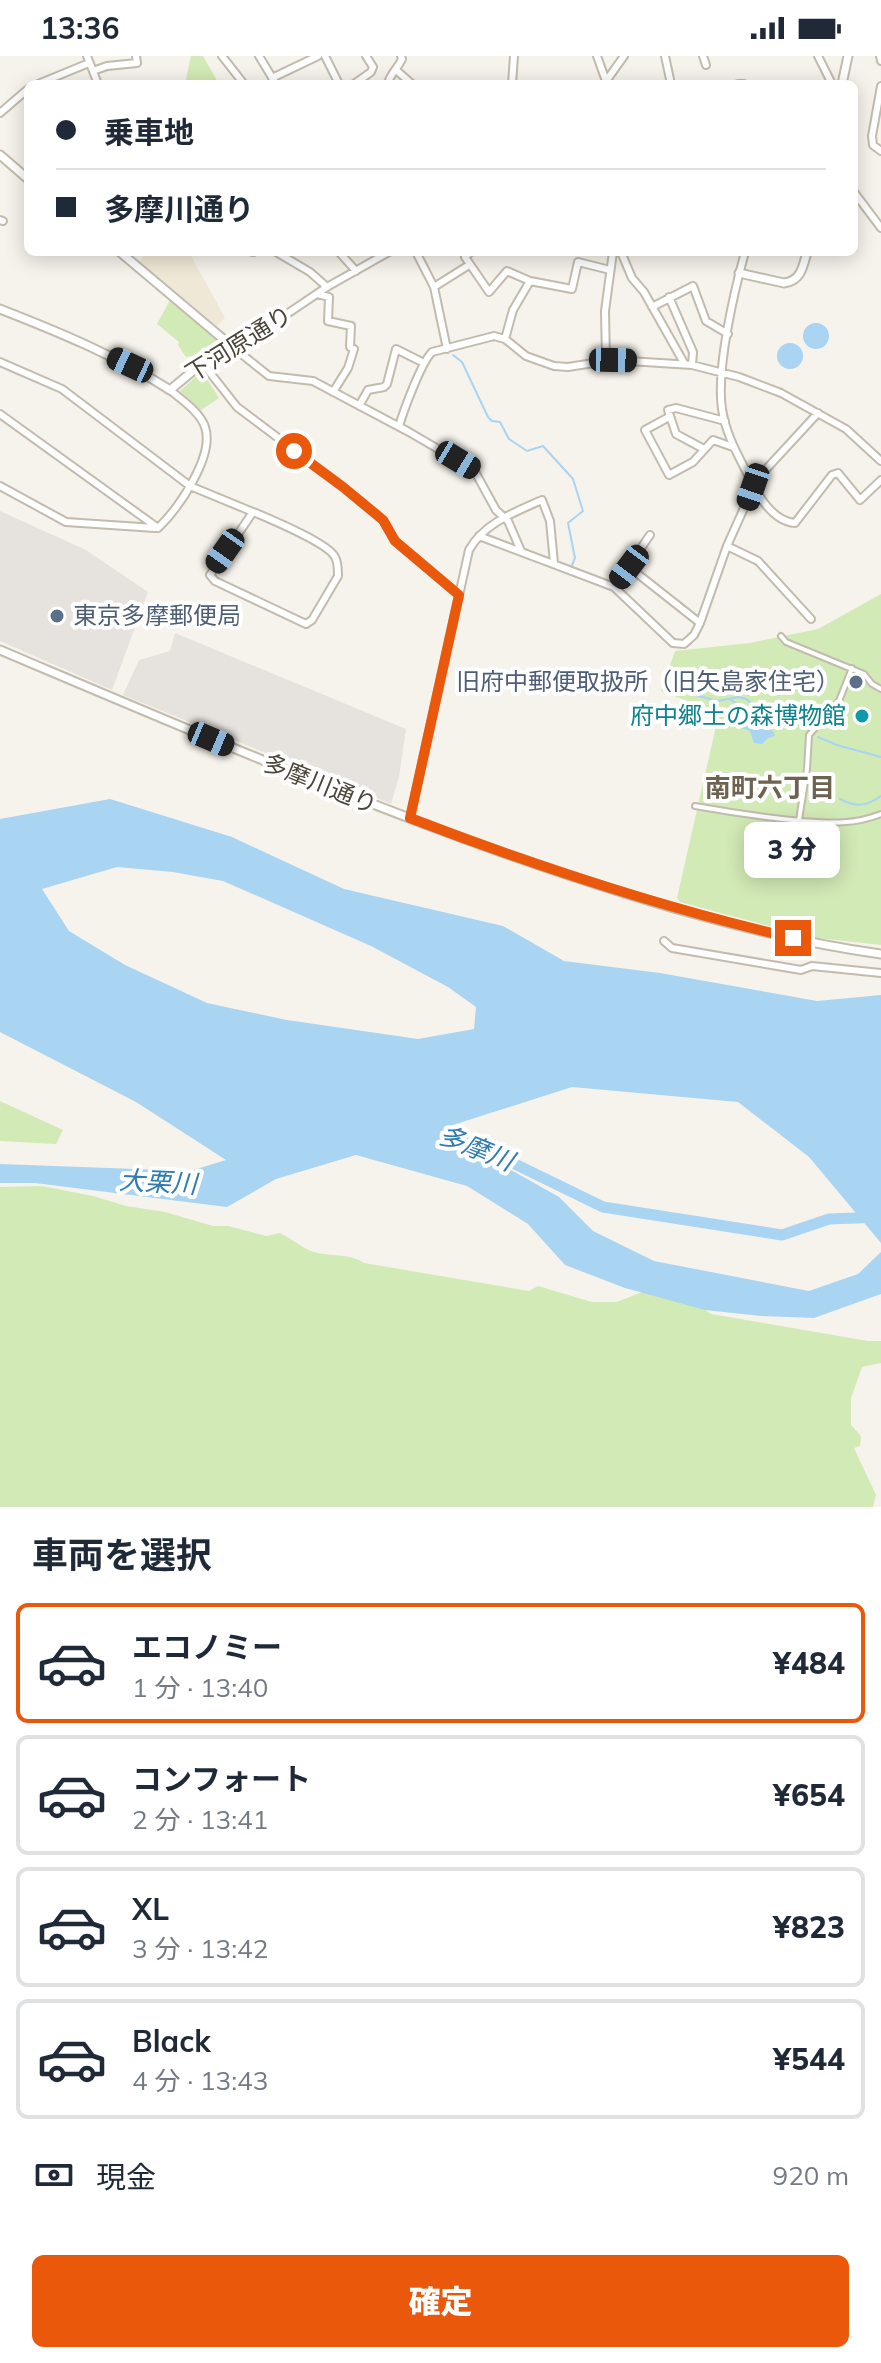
<!DOCTYPE html>
<html lang="ja">
<meta charset="utf-8">
<style>
:root{--surface:#fff;--page:#f6f6f7;--text:#1f2937;--muted:#747a83;--line:#e0e1e3;--accent:#ea580c}
body{margin:0;font-family:Mulish,"Noto Sans JP",sans-serif;background:var(--page);color:var(--text);height:100vh;display:flex;flex-direction:column;font-size:30px;white-space:nowrap}
*{box-sizing:border-box;margin:0}
p{font-size:26px;color:var(--muted)}
.icon{flex:none;width:44px;height:44px;fill:none;stroke:currentColor;stroke-width:2;stroke-linecap:round;stroke-linejoin:round}
.map{position:relative;height:1451px;overflow:hidden}
.sheet{display:flex;flex-direction:column;background:var(--surface);flex:1}
.sheet>*{flex:none}
.hud{position:absolute;left:24px;top:24px;width:834px;height:176px;border-radius:12px;box-shadow:0 4px 20px #0003;display:grid;align-content:center;height:176px;padding:0 32px;background:var(--surface)}
.end{position:absolute;width:36px;height:36px;margin:-18px;border:10px solid #ea580c;background:#fff;box-shadow:0 0 0 4px #fff}
.from{border-radius:50%}
.bubble{position:absolute;height:56px;border-radius:12px;background:var(--surface);box-shadow:0 4px 20px #0003;font-size:26px;font-weight:800;line-height:56px;text-align:center}
.car{position:absolute;width:24px;height:48px;margin:-24px -12px;border-radius:10px;box-shadow:0 0 6px 2px #0007;background:linear-gradient(#222 24%,#8ab4d8 0 40%,#222 0 76%,#8ab4d8 0 86%,#222 0)}
.hud b{display:flex;align-items:center;gap:28px;height:76px;font-size:30px}
.hud b+b{border-top:2px solid var(--line)}
.hud i{width:20px;height:20px;background:var(--text)}
ul{padding:0;list-style:none}
li{display:flex;align-items:center;gap:24px;height:120px;margin:0 16px 12px;padding:0 16px;border:4px solid var(--line);border-radius:12px}
li div{flex:1}
li b{display:block;font-size:30px}
li em{font-style:normal;font-weight:800}
li.selected{border-color:var(--accent)}
li>.icon{width:72px;height:72px;stroke-width:1.5}
h2{padding:0 32px;font-size:36px;line-height:96px}
.pay{display:flex;align-items:center;gap:20px;height:88px;padding:0 32px;font-size:30px}
.pay p{margin-inline-start:auto}
.action{display:flex;gap:16px;margin-top:auto;padding:16px 32px}
.action a{flex:1;height:92px;border-radius:12px;background:var(--accent);color:#fff;font-size:32px;font-weight:800;line-height:92px;text-align:center}
.status{display:flex;justify-content:space-between;align-items:center;height:56px;padding:0 40px;background:var(--surface);direction:ltr}
.status svg{height:22px;fill:currentColor}
.map>svg:first-child{display:block}
</style>
<div class="status"><b>13:36</b><svg viewBox="0 0 49 12"><path d="M0 12V9h3v3zM5 12V6h3v6zM10 12V3h3v9zM15 12V0h3v12zM26 1h20v11H26zM47 4h2v5h-2z"/></svg></div>
<div class="map">
<svg width="881" height="1451" viewBox="0 0 881 1451">
<rect width="100%" height="100%" fill="#f6f3ec"/>
<path fill="#e6e2dd" d="M0 455 86 494 148 536 112 634 0 585Z
M175 577 406 673 399 721 391 748 123 639 139 604 170 595Z"/>
<path fill="#efe8d6" d="M147 196H189L225 262 217 270 138 207Z"/>
<path fill="#d2eab5" d="M191 0H203L219 28H185Z
M170 244 189 260 192 259 203 266 202 271 224 289 195 307 191 300 186 301 178 289 179 286 157 268Z
M202 315 219 342 201 354 180 335Z
M881 538V889L809 881 680 846 677 842 719 657 661 635 675 595 750 587 818 573Z
M0 1045 63 1074 56 1088 0 1085Z
M42 1130 93 1140 126 1150 165 1156 213 1170H228L266 1180 280 1177C291 1182 303 1193 314 1196 331 1201 350 1197 364 1207L529 1235 538 1230 592 1246H617L657 1230 678 1234 711 1258 868 1285H881V1307L862 1311 851 1342V1369L861 1380 860 1390 854 1392 876 1439 873 1451H0V1131Z"/>
<path fill="#a9d4f2" fill-rule="evenodd" d="M803 280a13 13 0 1 1 26 0a13 13 0 1 1-26 0Z
M777 300a13 13 0 1 1 26 0a13 13 0 1 1-26 0Z
M736 664 747 670 762 671 773 675 775 680 768 682 762 688 754 687 750 675 732 669Z
M110 743 232 781 344 833 503 870 564 905 660 917 817 945 881 939V1187L809 1101 738 1046 572 1031 434 1075 486 1100 559 1141 593 1175 654 1205 809 1235 858 1218 881 1196V1238L814 1262 761 1260 705 1254 625 1232 565 1209 528 1168 467 1130 356 1099 276 1123 227 1151 35 1127H0V1108L190 1115 226 1104 136 1046 0 976V763ZM117 811 173 816 223 825 371 890 448 931 476 951 474 973 418 983 287 964 207 947 125 909 69 875 42 833Z"/>
<g fill="none" stroke-linecap="round" stroke-linejoin="round">
<path stroke="#a9d4f2" stroke-width="2" d="M453 299 462 306 488 361 492 365 500 366 509 383 527 395 543 390 573 423 583 455 568 467 575 502 572 509
M682 629 689 636 699 640 718 645 738 641 746 643 763 656 782 665
M730 643 756 662 769 660
M818 681 837 689 881 701
M840 743C857 752 866 750 881 740"/>
<path stroke="#a9d4f2" stroke-width="11" d="M429 1073 441 1072 603 1151 782 1179 829 1163 881 1161"/>
<g stroke="#c2bbae" stroke-width="8">
<path id="pedestrian" d="M781 580 786 586 864 618 872 628 881 633
M695 750C734 757 762 761 801 765 831 767 853 769 881 758
M799 764 807 713 809 679 839 645 852 612"/>
</g>
<g stroke="#c2bbae" stroke-width="10">
<path id="minor" d="M87 0 98 28
M222 0 244 28
M259 0 276 28
M325 0 339 28
M597 0 606 25
M665 0 671 28
M703 0 706 9
M818 0 832 28
M880 0 881 5
M396 14 412 28
M93 15 107 10 137 7 136 0
M272 22 318 0
M38 28 89 7
M354 28 371 16 373 11 366 0
M388 28C389 19 398 12 402 3L401 0
M512 28 514 0
M604 28 624 0
M738 28H744
M881 30 872 80 873 89 881 95
M0 57 28 33
M854 136 881 172
M0 164 3 165
M252 196H254
M276 196 310 216 327 231
M339 196 356 215
M389 196 327 231 235 293 269 320 313 325 409 376 474 414 496 454 508 465 521 495
M416 196 434 231 447 293
M471 196 465 201 489 236 507 215 530 225 572 233 578 206 610 214
M621 196 632 222 644 236 684 307
M745 196C734 236 716 313 722 353 726 379 738 399 749 421 758 439 772 465 795 467L832 419 838 417 860 444 881 424
M434 231 469 209
M317 238 329 241 328 265 351 270 350 291 354 293 348 312 333 336
M669 241 693 296 692 309
M652 251 693 230 706 265 728 278
M505 283 513 254 530 225
M606 305 605 255 613 196
M0 306 62 333 190 430 253 456 256 457C272 464 328 487 335 501 338 506 338 514 338 520L312 564 306 568 215 525 210 519 253 456
M204 309 237 351 343 431 383 464 395 485 459 539
M359 350 368 334 384 331 387 328 396 293 424 307
M0 358 158 472
M669 361 645 374 669 419 693 406 713 384 733 391
M399 370C404 354 421 307 432 296L494 280 505 283 526 300 554 310 568 311 613 304 692 309 739 321 781 337 846 373 881 405
M704 393 676 378 668 354 676 352 725 365
M0 430 66 466 155 472
M158 472C178 453 215 400 205 371 200 356 182 344 170 334
M479 480 614 531 673 587 684 588 694 579 700 567 727 490 757 423 818 357
M727 490 758 505 811 563
M629 511 700 567
M614 531 650 479
M410 762 469 494C484 467 515 456 542 444L550 465 554 507
M664 885 672 892 801 914 812 910 881 917"/>
</g>
<g stroke="#c2bbae" stroke-width="11">
<path id="tertiary" d="M842 28 848 0
M0 99 28 123
M739 217 784 227C801 225 803 211 807 196
M0 253C59 276 117 300 170 334L194 314 235 293 120 196
M0 594C168 665 335 737 507 798 628 840 753 880 881 898"/>
</g>
<use href="#pedestrian" stroke="#fff" stroke-width="4"/>
<use href="#minor" stroke="#fff" stroke-width="6"/>
<use href="#tertiary" stroke="#fff" stroke-width="7"/>
</g>
<g fill="none" stroke-linecap="round" stroke-linejoin="round">
<path stroke="#ea580c" stroke-width="10" d="M294 395 343 431 383 464 395 485 459 539 410 762C535 810 663 852 793 882"/>
</g>
<g fill="#5c6f8a" stroke="#fff" stroke-width="3">
<circle cx="57" cy="560" r="8"/>
<circle cx="856" cy="626" r="8"/>
</g>
<circle fill="#0f9aa8" stroke="#fff" stroke-width="3" cx="862" cy="660" r="8"/>
<g text-anchor="middle" stroke-width="8" stroke-linejoin="round" paint-order="stroke">
<g font-size="24" fill="#4b4439" stroke="#fff">
<text transform="translate(239 288) rotate(-32)" y="8">下河原通り</text>
<text transform="translate(320 728) rotate(22)" y="8">多摩川通り</text>
</g>
<g font-size="24" fill="#4e5e75" stroke="#fff" text-anchor="start">
<text x="73" y="568">東京多摩郵便局</text>
<text x="840" y="634" text-anchor="end">旧府中郵便取扱所（旧矢島家住宅）</text>
</g>
<g font-size="24" fill="#0d838f" stroke="#fff" text-anchor="end">
<text x="846" y="668">府中郷土の森博物館</text>
</g>
<g font-size="26" font-weight="bold" fill="#6e6250" stroke="#fff">
<text x="770" y="741">南町六丁目</text>
</g>
<g font-size="26" font-style="italic" fill="#2e7ab2" stroke="#fff">
<text transform="translate(476 1092) rotate(22)" y="9">多摩川</text>
<text transform="translate(158 1126) rotate(3)" y="9">大栗川</text>
</g>
</g>
</svg>
<i class="end from" style="left:294px;top:395px"></i>
<i class="end" style="left:793px;top:882px"></i>
<div class="bubble" style="left:744px;top:766px;width:96px">3 分</div>
<i class="car" style="left:613px;top:304px;rotate:91deg"></i>
<i class="car" style="left:130px;top:309px;rotate:295deg"></i>
<i class="car" style="left:458px;top:404px;rotate:121deg"></i>
<i class="car" style="left:753px;top:431px;rotate:199deg"></i>
<i class="car" style="left:225px;top:495px;rotate:215deg"></i>
<i class="car" style="left:629px;top:511px;rotate:217deg"></i>
<i class="car" style="left:211px;top:683px;rotate:113deg"></i>
<div class="hud">
<b><i class="from"></i>乗車地</b>
<b><i></i>多摩川通り</b>
</div>
</div>
<section class="sheet">
<h2>車両を選択</h2>
<ul>
<li class="selected"><svg class="icon" aria-label="car" viewBox="0 0 24 24"><path d="M5 17H2v-5l4-1 3-4h7l3 4 3 1v5h-3M9 17h6M6 11h13"/><circle cx="7" cy="17" r="2"/><circle cx="17" cy="17" r="2"/></svg><div><b>エコノミー</b><p>1 分 · 13:40</p></div><em>¥484</em></li>
<li><svg class="icon" aria-label="car" viewBox="0 0 24 24"><path d="M5 17H2v-5l4-1 3-4h7l3 4 3 1v5h-3M9 17h6M6 11h13"/><circle cx="7" cy="17" r="2"/><circle cx="17" cy="17" r="2"/></svg><div><b>コンフォート</b><p>2 分 · 13:41</p></div><em>¥654</em></li>
<li><svg class="icon" aria-label="car" viewBox="0 0 24 24"><path d="M5 17H2v-5l4-1 3-4h7l3 4 3 1v5h-3M9 17h6M6 11h13"/><circle cx="7" cy="17" r="2"/><circle cx="17" cy="17" r="2"/></svg><div><b>XL</b><p>3 分 · 13:42</p></div><em>¥823</em></li>
<li><svg class="icon" aria-label="car" viewBox="0 0 24 24"><path d="M5 17H2v-5l4-1 3-4h7l3 4 3 1v5h-3M9 17h6M6 11h13"/><circle cx="7" cy="17" r="2"/><circle cx="17" cy="17" r="2"/></svg><div><b>Black</b><p>4 分 · 13:43</p></div><em>¥544</em></li>
</ul>
<div class="pay"><svg class="icon" aria-label="cash" viewBox="0 0 24 24"><path d="M3 7h18v10H3z"/><circle cx="12" cy="12" r="2"/></svg>現金<p>920 m</p></div>
<div class="action"><a>確定</a></div>
</section>
